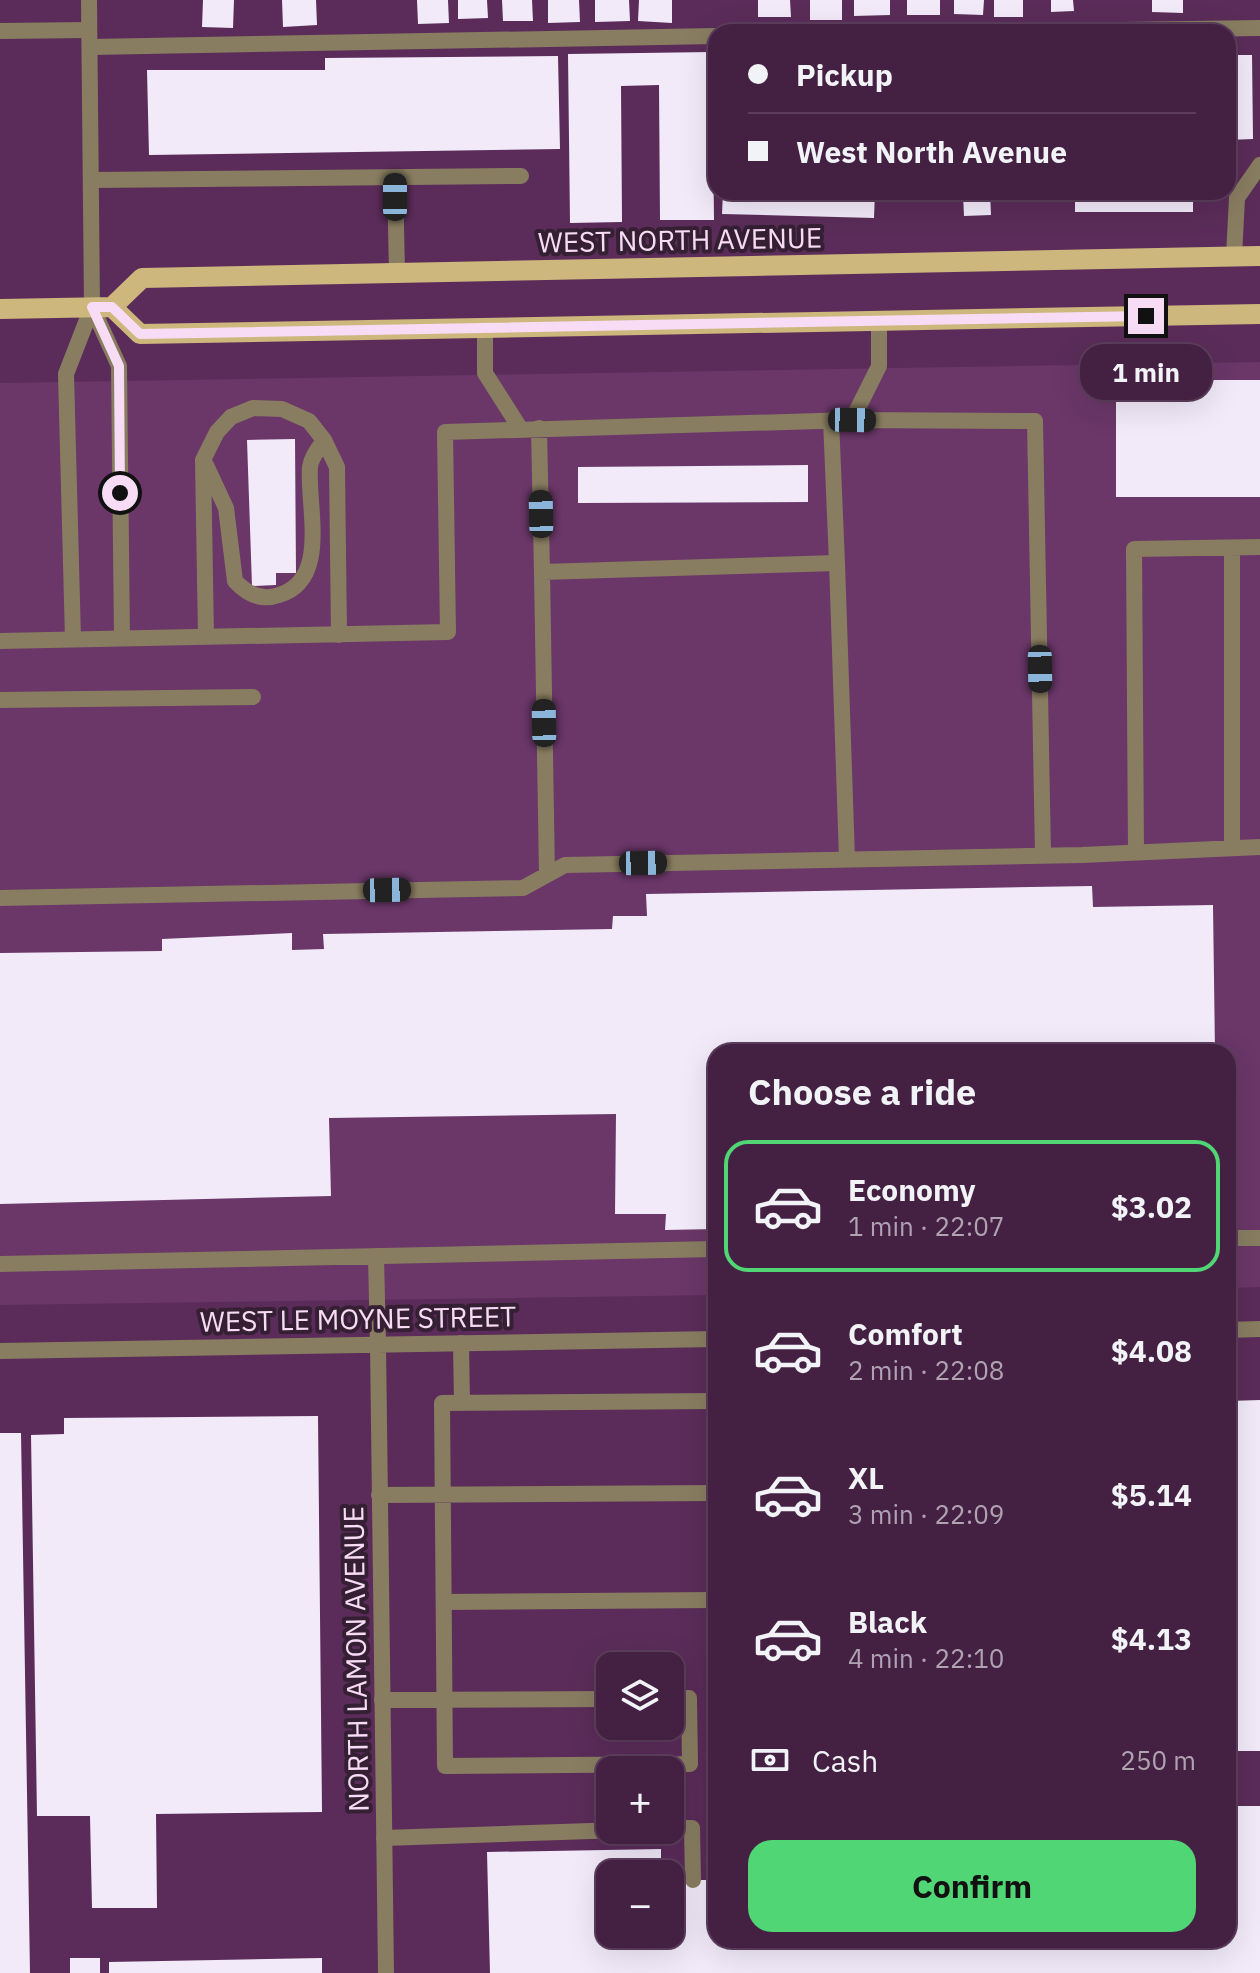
<!DOCTYPE html>
<meta charset="utf-8">
<style>
:root{--surface:#442143;--page:#4b294a;--text:#f1f3f6;--muted:#afa3b2;--line:#5c3e5c;--accent:#50d674}
body{margin:0;font-family:"IBM Plex Sans",sans-serif;background:var(--page);color:var(--text);height:100vh;display:flex;flex-direction:column;font-size:30px;white-space:nowrap}
*{box-sizing:border-box;margin:0}
p{font-size:26px;color:var(--muted)}
.icon{flex:none;width:44px;height:44px;fill:none;stroke:currentColor;stroke-width:2;stroke-linecap:round;stroke-linejoin:round}
.map{position:relative;flex:1;overflow:hidden}
.panel{position:absolute;left:708px;top:1044px;width:528px;height:904px;display:flex;flex-direction:column;background:var(--surface);border-radius:24px;box-shadow:0 8px 32px #0002,0 0 0 2px var(--line)}
.panel>*{flex:none}
.hud{position:absolute;left:708px;top:24px;width:528px;height:176px;border-radius:24px;box-shadow:0 8px 32px #0002,0 0 0 2px var(--line);display:grid;align-content:center;height:176px;padding:0 40px;background:var(--surface)}
.fabs{position:absolute;left:596px;top:1652px;display:grid;gap:16px}
.fabs a{display:grid;place-items:center;width:88px;height:88px;border-radius:16px;background:var(--surface);box-shadow:0 8px 32px #0002,0 0 0 2px var(--line);font-size:40px}
.end{position:absolute;width:36px;height:36px;margin:-18px;border:10px solid #f8dbf5;background:#111;box-shadow:0 0 0 4px #111}
.from{border-radius:50%}
.bubble{position:absolute;height:56px;border-radius:24px;background:var(--surface);box-shadow:0 8px 32px #0002,0 0 0 2px var(--line);font-size:26px;font-weight:700;line-height:56px;text-align:center}
.car{position:absolute;width:24px;height:48px;margin:-24px -12px;border-radius:10px;box-shadow:0 0 6px 2px #0007;background:linear-gradient(#222 24%,#8ab4d8 0 40%,#222 0 76%,#8ab4d8 0 86%,#222 0)}
.hud b{display:flex;align-items:center;gap:28px;height:76px;font-size:30px}
.hud b+b{border-top:2px solid var(--line)}
.hud i{width:20px;height:20px;background:var(--text)}
ul{padding:0;list-style:none}
li{display:flex;align-items:center;gap:24px;height:132px;margin:0 16px 12px;padding:0 24px;border:4px solid transparent;border-radius:24px}
li div{flex:1}
li b{display:block;font-size:30px}
li em{font-style:normal;font-weight:700}
li.active{border-color:var(--accent)}
li>.icon{width:72px;height:72px;stroke-width:1.5}
h2{padding:0 40px;font-size:36px;line-height:96px}
.pay{display:flex;align-items:center;gap:20px;height:88px;padding:0 40px;font-size:30px}
.pay p{margin-inline-start:auto}
.cta{display:flex;gap:16px;margin-top:auto;padding:16px 40px}
.cta a{flex:1;height:92px;border-radius:24px;background:var(--accent);color:#111;font-size:32px;font-weight:700;line-height:92px;text-align:center}
.map>svg:first-child{display:block}
</style>
<div class="map">
<svg width="1260" height="1973" viewBox="0 0 1260 1973">
<rect width="100%" height="100%" fill="#5b2c59"/>
<path fill="#6a3768" d="M1260 362V1287L1228 1288V1052H716V1295L0 1305V383Z"/>
<path fill="#f2eaf9" fill-rule="evenodd" d="M203 0H234L233 28 202 27Z
M282 0H316L317 25 283 27Z
M417 0H448L449 23 418 24Z
M458 0H487L488 18 458 19Z
M502 0H532L533 21H503Z
M548 0H579L580 22 548 23Z
M595 0H629L630 21 595 22Z
M639 0H672V23L638 21Z
M758 0H790L791 17H758Z
M810 0H842V20H810Z
M854 0H890V15L854 16Z
M907 0H940V15H907Z
M954 0H984L983 15 954 14Z
M994 0H1023V17H994Z
M1051 0H1073L1074 11 1051 12Z
M1152 0H1183V13L1152 12Z
M712 52 714 220H660L659 85 621 86 622 222 570 223 568 54Z
M1228 55H1252L1253 139 1228 140Z
M558 56 560 149 149 155 147 70H325V58Z
M723 192H875L874 218 722 214Z
M955 192H990L991 215 964 216 963 194 955 195Z
M1075 192H1193V212H1075Z
M1116 380H1260V497H1116Z
M295 439 296 573H276V585L252 586 247 440Z
M808 465V502L578 503V467Z
M1092 886 1093 907 1213 905 1215 1052H716V1229L665 1230 666 1214H615L616 1114 329 1118 331 1196 0 1204V953L162 951V939L292 933V950L324 949 323 934 612 929 613 916H647L646 894Z
M1260 1400V1751H1228V1401Z
M318 1416 322 1812 156 1814 157 1908H92L90 1816H37L31 1435 64 1434V1418Z
M0 1433H21L30 1973H0Z
M1228 1806H1260V1973H490L487 1852 661 1849V1865H676V1880H716V1940H1228ZM610 1874H670V1934H610Z
M70 1958H100V1973H70Z
M322 1958V1973H109V1962Z"/>
<g fill="none" stroke-linecap="round" stroke-linejoin="round">
<path stroke="#887d61" stroke-width="16" d="M0 31 89 30
M987 32 1260 28
M90 47 716 36
M395 178 397 273
M91 180 521 176
M1234 256 1237 198 1260 165
M92 307 119 366 122 638
M485 328V373L520 428
M852 420 879 366V321
M539 428 542 572 837 563 831 420
M206 465 226 508 235 581C247 594 262 601 279 595 330 580 307 507 310 467 311 457 319 448 324 440
M1232 548V848
M837 563 847 859
M542 572 547 875
M206 637 203 460 217 432 231 417 253 408 282 409 309 421 324 440 337 467 339 635
M73 639 66 374 92 307
M0 641 448 632 445 432 852 420 1035 421 1043 855
M0 700 253 697
M1136 852 1134 549 1260 547
M0 898 523 888 565 865 1082 855 1260 847
M1228 1238H1260
M376 1256 378 1345
M0 1264 716 1249
M461 1343 462 1403
M379 1495 716 1493
M444 1602 716 1600
M670 1698H689L690 1764 445 1766 442 1403 716 1401
M382 1700 610 1699
M670 1828H692L693 1880
M384 1838 621 1830"/>
<path stroke="#887d61" stroke-width="16" d="M89 0 92 307
M1228 1330 1260 1329
M378 1345 386 1973
M0 1351 716 1339"/>
<path stroke="#cdb77d" stroke-width="20" d="M112 307 142 278 1260 256
M0 309 112 307 140 334 1260 314"/>
</g>
<g fill="none" stroke-linecap="round" stroke-linejoin="round">
<path stroke="#f8dbf5" stroke-width="10" d="M120 493 119 366 92 307H112L140 334 1146 316"/>
</g>
<g text-anchor="middle" stroke-width="8" stroke-linejoin="round" paint-order="stroke">
<g font-size="28" fill="#f8dbf5" stroke="#341f33">
<text transform="translate(680 240) rotate(-1)" y="10">WEST NORTH AVENUE</text>
<text transform="translate(358 1319) rotate(-1)" y="10">WEST LE MOYNE STREET</text>
<text transform="translate(356 1659) rotate(-91)" y="10">NORTH LAMON AVENUE</text>
</g>
</g>
</svg>
<div class="fabs">
<a><svg class="icon" aria-label="layers" viewBox="0 0 24 24"><path d="M12 4l9 5-9 5-9-5zM3 14l9 5 9-5"/></svg></a>
<a>+</a>
<a>−</a>
</div>
<i class="end from" style="left:120px;top:493px"></i>
<i class="end" style="left:1146px;top:316px"></i>
<div class="bubble" style="left:1080px;top:344px;width:132px">1 min</div>
<i class="car" style="left:395px;top:197px;rotate:0deg"></i>
<i class="car" style="left:852px;top:420px;rotate:91deg"></i>
<i class="car" style="left:541px;top:514px;rotate:359deg"></i>
<i class="car" style="left:1040px;top:669px;rotate:179deg"></i>
<i class="car" style="left:544px;top:723px;rotate:359deg"></i>
<i class="car" style="left:643px;top:863px;rotate:89deg"></i>
<i class="car" style="left:387px;top:890px;rotate:89deg"></i>
<div class="hud">
<b><i class="from"></i>Pickup</b>
<b><i></i>West North Avenue</b>
</div>
<section class="panel">
<h2>Choose a ride</h2>
<ul>
<li class="active"><svg class="icon" aria-label="car" viewBox="0 0 24 24"><path d="M5 17H2v-5l4-1 3-4h7l3 4 3 1v5h-3M9 17h6M6 11h13"/><circle cx="7" cy="17" r="2"/><circle cx="17" cy="17" r="2"/></svg><div><b>Economy</b><p>1 min · 22:07</p></div><em>$3.02</em></li>
<li><svg class="icon" aria-label="car" viewBox="0 0 24 24"><path d="M5 17H2v-5l4-1 3-4h7l3 4 3 1v5h-3M9 17h6M6 11h13"/><circle cx="7" cy="17" r="2"/><circle cx="17" cy="17" r="2"/></svg><div><b>Comfort</b><p>2 min · 22:08</p></div><em>$4.08</em></li>
<li><svg class="icon" aria-label="car" viewBox="0 0 24 24"><path d="M5 17H2v-5l4-1 3-4h7l3 4 3 1v5h-3M9 17h6M6 11h13"/><circle cx="7" cy="17" r="2"/><circle cx="17" cy="17" r="2"/></svg><div><b>XL</b><p>3 min · 22:09</p></div><em>$5.14</em></li>
<li><svg class="icon" aria-label="car" viewBox="0 0 24 24"><path d="M5 17H2v-5l4-1 3-4h7l3 4 3 1v5h-3M9 17h6M6 11h13"/><circle cx="7" cy="17" r="2"/><circle cx="17" cy="17" r="2"/></svg><div><b>Black</b><p>4 min · 22:10</p></div><em>$4.13</em></li>
</ul>
<div class="pay"><svg class="icon" aria-label="cash" viewBox="0 0 24 24"><path d="M3 7h18v10H3z"/><circle cx="12" cy="12" r="2"/></svg>Cash<p>250 m</p></div>
<div class="cta"><a>Confirm</a></div>
</section>
</div>
